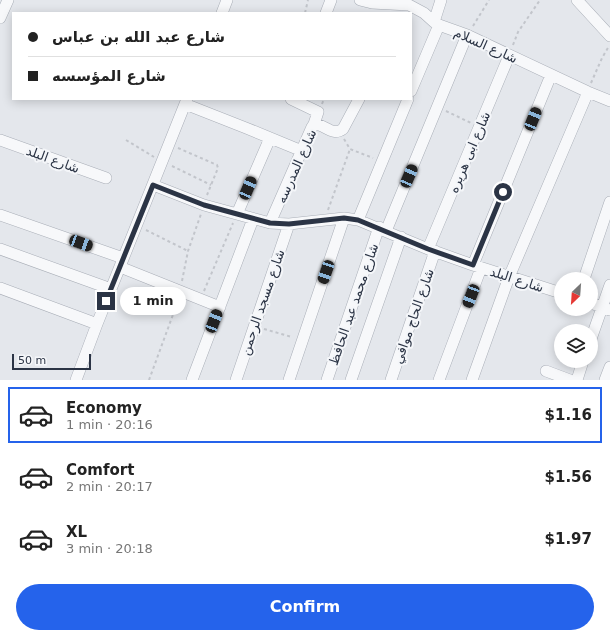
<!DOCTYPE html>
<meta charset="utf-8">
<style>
:root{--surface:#fff;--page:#f6f6f6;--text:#222;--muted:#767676;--line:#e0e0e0;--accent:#2563eb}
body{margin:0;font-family:"DejaVu Sans","Noto Sans Arabic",sans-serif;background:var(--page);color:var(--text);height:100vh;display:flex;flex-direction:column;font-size:15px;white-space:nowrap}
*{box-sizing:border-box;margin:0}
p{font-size:13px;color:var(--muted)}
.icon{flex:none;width:22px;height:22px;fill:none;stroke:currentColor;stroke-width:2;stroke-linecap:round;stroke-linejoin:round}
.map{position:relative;height:380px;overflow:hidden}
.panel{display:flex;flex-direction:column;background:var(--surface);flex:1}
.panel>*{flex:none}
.guide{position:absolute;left:12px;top:12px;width:400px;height:88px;border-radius:0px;box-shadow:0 2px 10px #0003;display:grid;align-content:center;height:88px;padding:0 16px;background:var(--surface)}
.needle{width:26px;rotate:205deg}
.buttons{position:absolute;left:554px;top:272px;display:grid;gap:8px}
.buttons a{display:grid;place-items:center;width:44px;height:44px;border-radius:50%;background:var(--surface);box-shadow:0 2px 10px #0003;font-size:20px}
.scale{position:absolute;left:12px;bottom:10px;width:79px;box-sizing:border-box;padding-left:4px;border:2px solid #2b3445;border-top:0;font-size:11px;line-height:14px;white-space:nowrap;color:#2b3445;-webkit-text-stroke:3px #f4f6f9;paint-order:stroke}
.end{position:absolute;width:18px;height:18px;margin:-9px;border:5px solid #2b3445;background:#fff;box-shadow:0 0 0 2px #fff}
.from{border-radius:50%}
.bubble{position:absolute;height:28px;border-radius:14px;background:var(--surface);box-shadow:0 2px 10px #0003;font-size:13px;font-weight:800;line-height:28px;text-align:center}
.car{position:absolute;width:12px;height:24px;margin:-12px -6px;border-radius:5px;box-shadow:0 0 3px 1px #0007;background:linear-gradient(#222 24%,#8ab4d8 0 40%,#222 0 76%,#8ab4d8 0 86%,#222 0)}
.guide b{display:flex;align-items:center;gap:14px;height:38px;font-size:15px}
.guide b+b{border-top:1px solid var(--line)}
.guide i{width:10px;height:10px;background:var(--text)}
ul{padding:7px 0 0;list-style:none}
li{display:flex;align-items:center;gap:12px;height:56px;margin:0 8px 6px;padding:0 8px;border:2px solid transparent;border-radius:0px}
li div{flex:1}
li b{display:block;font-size:15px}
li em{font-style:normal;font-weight:800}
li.on{border-color:var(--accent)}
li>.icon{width:36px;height:36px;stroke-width:1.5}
.button{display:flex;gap:8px;margin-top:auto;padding:8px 16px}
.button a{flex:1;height:46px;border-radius:24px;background:var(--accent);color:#fff;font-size:16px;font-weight:800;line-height:46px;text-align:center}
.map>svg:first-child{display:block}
</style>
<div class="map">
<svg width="610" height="380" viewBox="0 0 610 380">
<rect width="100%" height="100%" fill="#e4e7ec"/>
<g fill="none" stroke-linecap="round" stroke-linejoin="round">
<g stroke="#a9aeb7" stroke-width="12">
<path id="minor" d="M360 0 372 3 409 5 424 13 434 22 439 25 467 35 588 92 610 101
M577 0 610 36
M222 13 227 0
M326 13 331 0
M0 18 8 0
M434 22 441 0
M411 91 439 25
M291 99 318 112 314 124
M185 104 246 128 302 151
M0 140 106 178
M153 185 204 205 270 223 289 224 344 218 358 220 428 249 473 265 561 293
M237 214 270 138
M0 215 123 258
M358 220 408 99
M270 223 312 127 314 124C325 124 332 137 343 129L359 99
M386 231 467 35
M0 249 111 289
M428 249 509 56
M473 265 551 75
M120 267 220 307
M584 279 610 202
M0 288 97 324
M591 303 610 310
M591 339 610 285
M546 371 570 380
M76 380 97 324 187 99
M192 380 253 219
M236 380 289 224
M289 380 344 218
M327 380 379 227
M351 380 401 237
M391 380 435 251
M439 380 481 268
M472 380 509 277 588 92
M577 380 583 361
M605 380 610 367"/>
</g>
<path stroke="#c2c5cb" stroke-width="2" stroke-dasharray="3 3" stroke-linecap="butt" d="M305 13 308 0
M473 26 489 0
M513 45 518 32 540 0
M591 83 602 58 609 46
M322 104 324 99
M446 111 471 123
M344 139 350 149 373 158
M126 140 154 157
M178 148 217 165 218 168 207 195
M172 166 211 185
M328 210 350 149
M146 230 188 251
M182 281 188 251 201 214
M204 291 233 223
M264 329 292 337
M149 380 178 301"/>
<use href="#minor" stroke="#f7f8fa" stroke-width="11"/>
</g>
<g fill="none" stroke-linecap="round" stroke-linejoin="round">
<path stroke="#2b3445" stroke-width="5" d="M106 301 153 185 204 205 270 223 289 224 344 218 358 220 428 249 473 265 503 192"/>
</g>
<g text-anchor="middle" stroke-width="4" stroke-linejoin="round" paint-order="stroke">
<g font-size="13" fill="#2b3445" stroke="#f4f6f9">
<text transform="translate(486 45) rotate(24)" y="5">شارع السلام</text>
<text transform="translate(469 152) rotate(-67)" y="5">شارع ابى هريره</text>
<text transform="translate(53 159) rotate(20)" y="5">شارع البلد</text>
<text transform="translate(296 166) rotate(-66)" y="5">شارع المدرسه</text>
<text transform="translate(517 279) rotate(18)" y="5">شارع البلد</text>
<text transform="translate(262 302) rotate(-71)" y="5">شارع مسجد الرحمن</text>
<text transform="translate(353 304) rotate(-71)" y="5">شارع محمد عبد الحافظ</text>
<text transform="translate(413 316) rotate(-71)" y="5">شارع الحاج موافي</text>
</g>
</g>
</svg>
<div class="buttons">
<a><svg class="needle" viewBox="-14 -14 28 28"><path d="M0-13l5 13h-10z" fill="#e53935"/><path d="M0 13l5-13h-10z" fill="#767676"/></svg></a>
<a><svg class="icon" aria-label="layers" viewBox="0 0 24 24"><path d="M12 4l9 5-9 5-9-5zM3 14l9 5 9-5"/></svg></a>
</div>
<div class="scale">50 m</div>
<i class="end from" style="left:503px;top:192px"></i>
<i class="end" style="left:106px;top:301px"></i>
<div class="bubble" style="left:120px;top:287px;width:66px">1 min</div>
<i class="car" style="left:533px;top:119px;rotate:22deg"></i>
<i class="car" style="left:409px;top:176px;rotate:23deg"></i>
<i class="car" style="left:248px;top:188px;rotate:23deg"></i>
<i class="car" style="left:81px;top:243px;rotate:110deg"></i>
<i class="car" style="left:326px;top:272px;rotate:199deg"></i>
<i class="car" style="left:471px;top:296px;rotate:201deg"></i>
<i class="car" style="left:214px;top:321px;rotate:21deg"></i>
<div class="guide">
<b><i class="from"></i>شارع عبد الله بن عباس</b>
<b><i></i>شارع المؤسسه</b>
</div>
</div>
<section class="panel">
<ul>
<li class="on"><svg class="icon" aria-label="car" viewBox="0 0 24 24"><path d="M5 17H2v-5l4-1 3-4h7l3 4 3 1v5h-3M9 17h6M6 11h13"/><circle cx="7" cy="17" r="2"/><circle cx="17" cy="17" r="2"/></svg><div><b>Economy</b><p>1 min · 20:16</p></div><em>$1.16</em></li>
<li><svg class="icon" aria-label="car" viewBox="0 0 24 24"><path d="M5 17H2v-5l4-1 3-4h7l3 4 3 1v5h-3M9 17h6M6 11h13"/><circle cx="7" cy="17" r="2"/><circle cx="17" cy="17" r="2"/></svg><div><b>Comfort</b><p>2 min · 20:17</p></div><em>$1.56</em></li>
<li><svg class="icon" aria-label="car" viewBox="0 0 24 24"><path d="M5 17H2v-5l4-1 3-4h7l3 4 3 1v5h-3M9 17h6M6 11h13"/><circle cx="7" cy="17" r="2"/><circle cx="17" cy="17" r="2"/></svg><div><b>XL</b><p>3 min · 20:18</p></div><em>$1.97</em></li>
</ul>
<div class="button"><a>Confirm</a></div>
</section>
